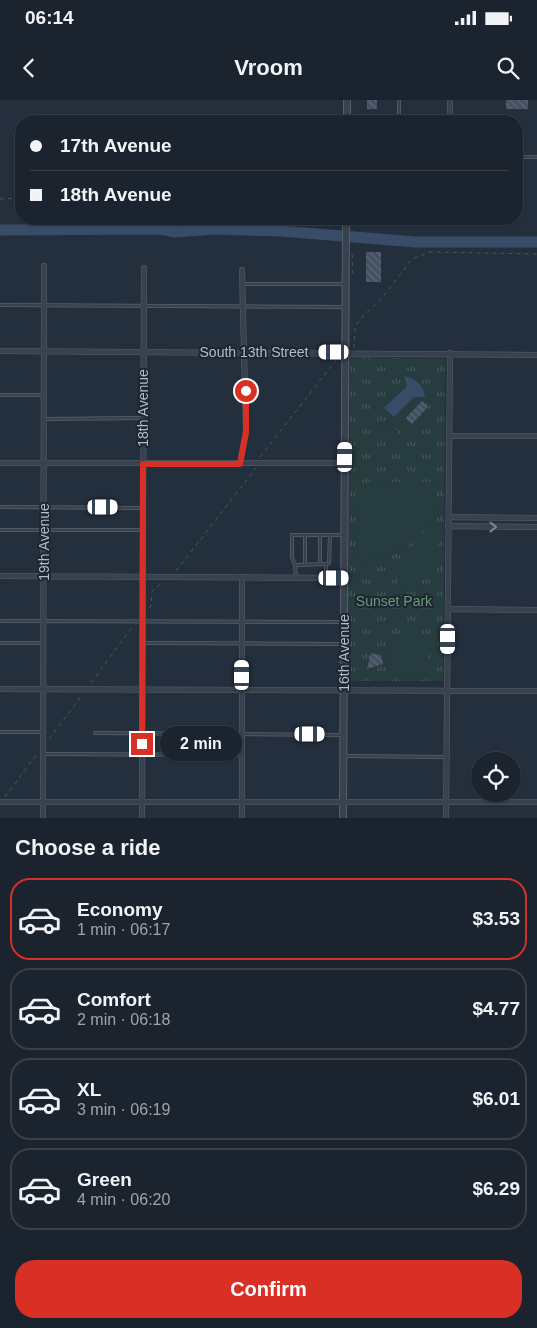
<!DOCTYPE html>
<meta charset="utf-8">
<style>
:root{--surface:#1b232e;--page:#282f3a;--text:#f1f3f6;--muted:#a0a4aa;--line:#39404a;--accent:#d93025}
body{margin:0;font-family:Arial,sans-serif;background:var(--page);color:var(--text);height:100vh;display:flex;flex-direction:column;font-size:19px;white-space:nowrap}
*{box-sizing:border-box;margin:0}
p{font-size:16px;color:var(--muted)}
.icon{flex:none;width:28px;height:28px;fill:none;stroke:currentColor;stroke-width:2;stroke-linecap:round;stroke-linejoin:round}
.map{position:relative;height:718px;overflow:hidden}
.side{display:flex;flex-direction:column;background:var(--surface);flex:1}
.side>*{flex:none}
.guide{position:absolute;left:15px;top:15px;width:508px;height:110px;border-radius:20px;box-shadow:0 1px 4px #0004,0 0 0 1px var(--line);display:grid;align-content:center;height:110px;padding:0 15px;background:var(--surface)}
.tools{position:absolute;left:471px;top:652px;display:grid;gap:10px}
.tools a{display:grid;place-items:center;width:50px;height:50px;border-radius:50%;background:var(--surface);box-shadow:0 1px 4px #0004,0 0 0 1px var(--line);font-size:25px}
.end{position:absolute;width:22px;height:22px;margin:-11px;border:6px solid #d93025;background:#fff;box-shadow:0 0 0 2px #fff}
.from{border-radius:50%}
.bubble{position:absolute;height:35px;border-radius:18px;background:var(--surface);box-shadow:0 1px 4px #0004,0 0 0 1px var(--line);font-size:16px;font-weight:700;line-height:35px;text-align:center}
.car{position:absolute;width:15px;height:30px;margin:-15px -8px;border-radius:6px;box-shadow:0 0 4px 1px #0007;background:linear-gradient(#fff 24%,#345 0 40%,#fff 0 76%,#345 0 86%,#fff 0)}
.guide b{display:flex;align-items:center;gap:18px;height:48px;font-size:19px}
.guide b+b{border-top:1px solid var(--line)}
.guide i{width:12px;height:12px;background:var(--text)}
ul{padding:0;list-style:none}
li{display:flex;align-items:center;gap:15px;height:82px;margin:0 10px 8px;padding:0 5px;border:2px solid var(--line);border-radius:20px}
li div{flex:1}
li b{display:block;font-size:19px}
li em{font-style:normal;font-weight:700}
li.active{border-color:var(--accent)}
li>.icon{width:45px;height:45px;stroke-width:1.5}
h2{padding:0 15px;font-size:22px;line-height:60px}
.primary-button{display:flex;gap:10px;margin-top:auto;padding:10px 15px}
.primary-button a{flex:1;height:58px;border-radius:20px;background:var(--accent);color:#fff;font-size:20px;font-weight:700;line-height:58px;text-align:center}
.status{display:flex;justify-content:space-between;align-items:center;height:35px;padding:0 25px;background:var(--surface);direction:ltr}
.status svg{height:14px;fill:currentColor}
header{display:flex;justify-content:space-between;align-items:center;height:65px;padding:0 15px;background:var(--surface);font-size:22px;font-weight:700}
.map>svg:first-child{display:block}
</style>
<div class="status"><b>06:14</b><svg viewBox="0 0 49 12"><path d="M0 12V9h3v3zM5 12V6h3v6zM10 12V3h3v9zM15 12V0h3v12zM26 1h20v11H26zM47 4h2v5h-2z"/></svg></div>
<header><svg class="icon" aria-label="back" viewBox="0 0 24 24"><path d="M15 5l-7 7 7 7"/></svg>Vroom<svg class="icon" aria-label="search" viewBox="0 0 24 24"><circle cx="10" cy="10" r="6"/><path d="M15 15l6 6"/></svg></header>
<div class="map">
<svg width="537" height="718" viewBox="0 0 537 718">
<defs>
<pattern id="grass-tufts" width="24" height="20" patternUnits="userSpaceOnUse" patternTransform="scale(1.25)"><rect width="24" height="20" fill="#263c3f"/><path d="M3 7l-1-3M5 7V3M7 7l1-3M15 17l-1-3M17 17v-4M19 17l1-3" fill="none" stroke="#435659"/></pattern>
<pattern id="building-back-hatch" width="6" height="6" patternUnits="userSpaceOnUse" patternTransform="scale(1.25)"><rect width="6" height="6" fill="#455162"/><path d="M-1 5l2 2M0 0l6 6M5-1l2 2" fill="none" stroke="#5d6877"/></pattern>
</defs>
<rect width="100%" height="100%" fill="#242f3e"/>
<path fill="url(#grass-tufts)" d="M350 257 445 259 443 581H344V485L349 478Z"/>
<path fill="#263c3f" d="M378 329 398 330V340H378Z
M398 382H437C435 435 407 458 355 461L359 388 364 383Z
M430 424H438V459H414V444Z
M397 463H420V474H397Z
M397 476H420L419 487 397 486Z
M392 538H428V576L391 575Z"/>
<path fill="#394c67" d="M404 276C417 279 423 285 425 297H414L394 317 384 308 407 286Z"/>
<g fill="none" stroke-linecap="round" stroke-linejoin="round">
<path stroke="#394c67" stroke-width="11" d="M0 130 161 129 175 132 214 129 281 131 415 142H537"/>
</g>
<path fill="url(#building-back-hatch)" d="M367 0H377V9H367Z
M506 0H528V9H506Z
M366 152H381V182H366Z
M422 301 428 307 412 324 406 318Z
M371 553 381 555 383 564 367 569Z"/>
<g fill="none" stroke-linecap="round" stroke-linejoin="round">
<g stroke="#565f6c" stroke-width="4">
<path id="service" d="M399 21V0
M516 57H537
M242 184H346
M0 205 346 207
M0 295H44
M45 319 143 318
M0 407 143 408
M0 430H143
M305 435V465
M320 435V464
M326 464 329 463 330 435
M295 465 326 464V476
M296 478 295 465 292 458V435H343
M0 521 342 522
M0 543H43
M143 543 344 544
M0 632H43
M95 633 343 635
M45 654 242 655
M345 656 446 657"/>
</g>
<g stroke="#565f6c" stroke-width="6">
<path id="minor" d="M450 21V0
M0 251 537 255
M449 336H537
M0 363H345
M240 363 246 332 242 170
M449 417 537 418
M448 426 537 427
M0 476 344 478
M448 509 537 510
M0 589 537 591
M0 702H537
M43 718 44 166
M142 718 144 168
M242 718V477
M446 718 450 253"/>
</g>
<g stroke="#565f6c" stroke-width="8">
<path id="tertiary" d="M347 21V0
M343 718 346 119"/>
</g>
<path stroke="#44595c" stroke-width="1" stroke-dasharray="4 4" stroke-linecap="butt" d="M0 99 21 98
M325 119H340
M352 154 353 174
M354 248 355 227 361 218 382 198 412 159 429 152 537 154
M260 357 336 260
M176 471 256 368
M149 508 151 506 152 491 162 483
M91 583 133 526
M49 639 83 594
M5 697 37 654"/>
<use href="#service" stroke="#38414e" stroke-width="2.5"/>
<use href="#minor" stroke="#38414e" stroke-width="5"/>
<use href="#tertiary" stroke="#38414e" stroke-width="6"/>
</g>
<defs><path id="oneway-chevron" d="M-2-3.5L2.5 0L-2 3.5" fill="none" stroke-width="1.6" stroke-linecap="round" stroke-linejoin="round" transform="scale(1.25)"/></defs>
<use stroke="#7c8592" href="#oneway-chevron" transform="translate(493 427)"/>
<g fill="none" stroke-linecap="round" stroke-linejoin="round">
<path stroke="#d93025" stroke-width="6" d="M142 644 143 364H240L246 332V291"/>
</g>
<g text-anchor="middle" stroke-width="4" stroke-linejoin="round" paint-order="stroke">
<g font-size="14" fill="#b4bcc9" stroke="#1d2633">
<text x="254" y="257">South 13th Street</text>
<text transform="translate(143 308) rotate(-90)" y="5">18th Avenue</text>
<text transform="translate(44 442) rotate(-90)" y="5">19th Avenue</text>
<text transform="translate(344 553) rotate(-90)" y="5">16th Avenue</text>
</g>
<g font-size="14" fill="#6b9a76" stroke="#1d2633">
<text x="394" y="506">Sunset Park</text>
</g>
</g>
</svg>
<div class="tools">
<a><svg class="icon" aria-label="locate" viewBox="0 0 24 24"><circle cx="12" cy="12" r="6"/><path d="M12 2v4M12 18v4M2 12h4M18 12h4"/></svg></a>
</div>
<i class="end from" style="left:246px;top:291px"></i>
<i class="end" style="left:142px;top:644px"></i>
<div class="bubble" style="left:160px;top:626px;width:82px">2 min</div>
<i class="car" style="left:334px;top:252px;rotate:270deg"></i>
<i class="car" style="left:345px;top:357px;rotate:1deg"></i>
<i class="car" style="left:103px;top:407px;rotate:90deg"></i>
<i class="car" style="left:334px;top:478px;rotate:90deg"></i>
<i class="car" style="left:448px;top:539px;rotate:180deg"></i>
<i class="car" style="left:242px;top:575px;rotate:0deg"></i>
<i class="car" style="left:310px;top:634px;rotate:90deg"></i>
<div class="guide">
<b><i class="from"></i>17th Avenue</b>
<b><i></i>18th Avenue</b>
</div>
</div>
<section class="side">
<h2>Choose a ride</h2>
<ul>
<li class="active"><svg class="icon" aria-label="car" viewBox="0 0 24 24"><path d="M5 17H2v-5l4-1 3-4h7l3 4 3 1v5h-3M9 17h6M6 11h13"/><circle cx="7" cy="17" r="2"/><circle cx="17" cy="17" r="2"/></svg><div><b>Economy</b><p>1 min · 06:17</p></div><em>$3.53</em></li>
<li><svg class="icon" aria-label="car" viewBox="0 0 24 24"><path d="M5 17H2v-5l4-1 3-4h7l3 4 3 1v5h-3M9 17h6M6 11h13"/><circle cx="7" cy="17" r="2"/><circle cx="17" cy="17" r="2"/></svg><div><b>Comfort</b><p>2 min · 06:18</p></div><em>$4.77</em></li>
<li><svg class="icon" aria-label="car" viewBox="0 0 24 24"><path d="M5 17H2v-5l4-1 3-4h7l3 4 3 1v5h-3M9 17h6M6 11h13"/><circle cx="7" cy="17" r="2"/><circle cx="17" cy="17" r="2"/></svg><div><b>XL</b><p>3 min · 06:19</p></div><em>$6.01</em></li>
<li><svg class="icon" aria-label="car" viewBox="0 0 24 24"><path d="M5 17H2v-5l4-1 3-4h7l3 4 3 1v5h-3M9 17h6M6 11h13"/><circle cx="7" cy="17" r="2"/><circle cx="17" cy="17" r="2"/></svg><div><b>Green</b><p>4 min · 06:20</p></div><em>$6.29</em></li>
</ul>
<div class="primary-button"><a>Confirm</a></div>
</section>
